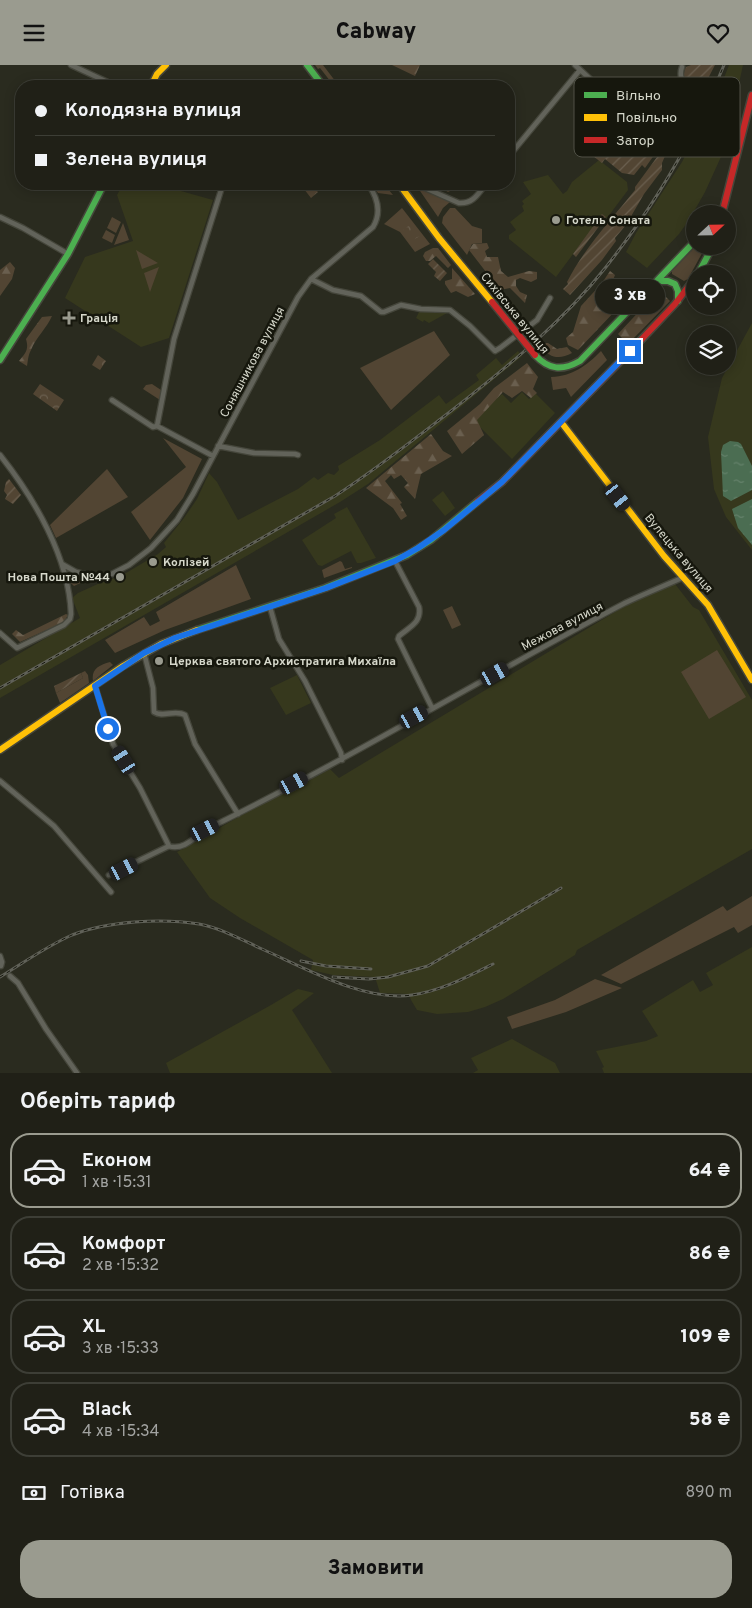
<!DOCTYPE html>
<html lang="uk">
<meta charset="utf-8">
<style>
:root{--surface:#202017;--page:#282820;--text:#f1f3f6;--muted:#a2a3a1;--line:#3d3e36;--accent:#9a9b8f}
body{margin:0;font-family:Overpass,sans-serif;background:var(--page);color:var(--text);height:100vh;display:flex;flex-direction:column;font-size:19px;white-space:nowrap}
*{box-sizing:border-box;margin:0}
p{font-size:16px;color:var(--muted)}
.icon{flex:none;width:28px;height:28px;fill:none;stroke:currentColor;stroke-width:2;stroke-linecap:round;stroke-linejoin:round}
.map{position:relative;height:1008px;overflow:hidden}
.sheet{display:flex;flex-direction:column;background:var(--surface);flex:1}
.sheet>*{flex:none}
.hud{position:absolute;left:15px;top:15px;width:500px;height:110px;border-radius:20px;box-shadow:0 2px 12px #0003,0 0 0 1px var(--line);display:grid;align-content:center;height:110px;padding:0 20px;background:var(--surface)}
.needle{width:32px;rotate:68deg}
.tools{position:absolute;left:686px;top:140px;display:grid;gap:10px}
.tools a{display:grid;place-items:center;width:50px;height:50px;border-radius:50%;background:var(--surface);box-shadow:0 2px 12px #0003,0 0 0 1px var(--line);font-size:25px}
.end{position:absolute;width:22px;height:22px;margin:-11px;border:6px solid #1a73e8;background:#fff;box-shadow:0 0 0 2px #fff}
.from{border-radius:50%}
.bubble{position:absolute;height:35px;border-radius:18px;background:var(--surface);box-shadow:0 2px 12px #0003,0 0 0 1px var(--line);font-size:16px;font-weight:800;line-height:35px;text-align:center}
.car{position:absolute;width:15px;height:30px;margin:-15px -8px;border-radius:6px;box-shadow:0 0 4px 1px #0007;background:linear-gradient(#222 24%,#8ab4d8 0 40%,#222 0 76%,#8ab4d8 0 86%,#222 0)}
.hud b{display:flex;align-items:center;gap:18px;height:48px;font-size:19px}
.hud b+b{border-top:1px solid var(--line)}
.hud i{width:12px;height:12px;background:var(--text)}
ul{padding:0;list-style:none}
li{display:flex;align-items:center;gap:15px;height:75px;margin:0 10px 8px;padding:0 10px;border:2px solid var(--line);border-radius:20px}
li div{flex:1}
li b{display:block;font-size:19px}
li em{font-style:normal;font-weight:800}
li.current{border-color:var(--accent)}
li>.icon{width:45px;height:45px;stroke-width:1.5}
h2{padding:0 20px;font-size:22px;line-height:60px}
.pay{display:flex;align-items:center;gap:12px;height:55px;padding:0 20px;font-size:19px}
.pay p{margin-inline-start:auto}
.action{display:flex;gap:10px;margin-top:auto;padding:10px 20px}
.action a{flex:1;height:58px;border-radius:20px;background:var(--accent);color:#111;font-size:20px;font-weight:800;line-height:58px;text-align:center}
header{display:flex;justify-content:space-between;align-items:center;height:65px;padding:0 20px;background:var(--accent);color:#111;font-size:22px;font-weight:800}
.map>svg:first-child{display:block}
</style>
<header><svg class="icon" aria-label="menu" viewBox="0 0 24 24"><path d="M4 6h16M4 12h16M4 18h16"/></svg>Cabway<svg class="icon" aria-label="heart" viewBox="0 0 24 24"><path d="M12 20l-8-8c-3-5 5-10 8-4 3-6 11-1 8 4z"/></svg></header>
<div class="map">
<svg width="752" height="1008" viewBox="0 0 752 1008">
<defs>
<pattern id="forest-firs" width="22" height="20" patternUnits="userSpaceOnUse" patternTransform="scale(1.25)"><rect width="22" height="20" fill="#524533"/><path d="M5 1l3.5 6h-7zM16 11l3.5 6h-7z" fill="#6a5f4f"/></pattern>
<pattern id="park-crowns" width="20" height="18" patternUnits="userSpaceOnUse" patternTransform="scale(1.25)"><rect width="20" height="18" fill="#524533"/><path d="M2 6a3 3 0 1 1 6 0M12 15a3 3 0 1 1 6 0" fill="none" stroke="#6a5f4f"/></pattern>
<pattern id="garden-furrows" width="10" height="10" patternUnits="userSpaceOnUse" patternTransform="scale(1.25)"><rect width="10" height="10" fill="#524533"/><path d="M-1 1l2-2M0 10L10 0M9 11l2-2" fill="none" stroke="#6a5f4f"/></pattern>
<pattern id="water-ripples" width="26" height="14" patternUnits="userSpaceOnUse" patternTransform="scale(1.25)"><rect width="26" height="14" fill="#4b6d52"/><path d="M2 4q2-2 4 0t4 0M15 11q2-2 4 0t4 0" fill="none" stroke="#64816a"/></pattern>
</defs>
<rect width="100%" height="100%" fill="#2a2b1f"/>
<path fill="#36381d" d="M729 0H743L725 83 705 127 689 155 679 169 647 203 626 187 636 168 682 97 722 18Z
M599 95 627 117 628 125 607 153 602 150 556 212 509 174V170L516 165 510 157 524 146 522 141 524 139 522 136 531 129 523 117 548 110 563 129 567 126 572 117Z
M123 119H156L213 135 169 273 141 282 65 233 85 192 133 176 117 130Z
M419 247H441L447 248 429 258 424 255 423 257 416 253Z
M752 258V485L726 452 714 424 708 372 722 313Z
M518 286 522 291 368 419 340 437 0 633V600L80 553 72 533 78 528 100 518 121 511 158 489 166 482 164 478 184 453 197 434 209 408 217 417 238 455 298 424 314 412 318 415 328 408 334 410 339 405 338 401 380 375 439 330 446 339 479 315 476 310 496 293 502 300Z
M522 327 529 334 535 328 555 348 512 394 473 355 502 329 511 338Z
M443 426 455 443 445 451 432 435Z
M347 442 376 493 361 498H357L351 486 322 501 318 500 302 475 336 453 334 449Z
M675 519 693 542 699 545 752 635V784L577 885 575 890 503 934 485 942 468 947 437 949 417 945 411 935 409 929 380 928 375 912 333 910 311 905 313 895 240 853 210 833 177 787 270 734 292 723 294 724 330 704 339 713 630 538Z
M297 610 311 638 286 650 270 623Z
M752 882V1008H604L602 1003 604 1002 596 986 646 976 658 971 642 946 693 915 700 927 713 920 706 908Z
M298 924 314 928 292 945 332 1008H170L166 998 271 940Z
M512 974 555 998 560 1008H473L478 1005 471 993Z"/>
<path fill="#524533" d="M315 0H323L339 21H334L320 3 318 4Z
M372 119H384L393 130 378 128Z
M418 123 450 137 443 143 438 152Z
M402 143 430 179 415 187 400 167 384 159Z
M450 143H455L472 161 482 164V178L472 179 467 190 442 158 443 152Z
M112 152 121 157 116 168 107 163Z
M123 158 129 175 114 180Z
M106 165 115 170 112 178 102 173Z
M696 181H706L688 214 684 216 672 209V206Z
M136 185 158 198 142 204Z
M159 202 150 227 144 208Z
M434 266 450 290 391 345 360 303Z
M601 286 607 295 571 332 566 323 553 325 551 312C573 311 586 301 601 286Z
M152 319 161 325 160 335 143 324 146 320Z
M163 373 202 394 183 433 150 475 131 447 186 402Z
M107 404 128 432 56 473 50 460Z
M340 496 342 497 345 504 352 502V503L324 513 322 505Z
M236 500 251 534 165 565 115 588 105 575 144 552 150 561 160 556 156 547Z
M73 508 88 514H89L74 521 69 516V511Z
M452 541 461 560 452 564 443 545Z
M717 585 746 632 709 654 681 607Z
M110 597 113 600 93 616C91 604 99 600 110 597Z
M85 606 88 610 89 618 60 638 56 628 83 613 81 608Z
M752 831V860L738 868 734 862 621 919 601 910 723 841 727 846Z
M595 914 622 923 566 947 512 964 507 952 555 935Z"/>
<path fill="url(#forest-firs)" d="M392 0H420L415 11Z
M430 119H454L456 123 448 127 437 120 431 121Z
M487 178 489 183 485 186 487 192H498L501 206 508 212 529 206 537 207V214L531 217 520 213 516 215V221L520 227 527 230 525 238 510 223 500 225 469 185 473 179Z
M433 183H438L451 200 448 203 436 191 430 196H426L423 191 425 187Z
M10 197 15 203 12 214 0 231V205Z
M452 203 475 229 468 232 456 226 451 228 445 219V216L452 214Z
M610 206 615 210 613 215 618 221 617 234 620 236 617 244 578 285 568 280 566 273 573 267 581 241 602 218Z
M659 225 670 236 628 279 618 269Z
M52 251C47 263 36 272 31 285 28 290 28 296 27 301L19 296C26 288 29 284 26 274L42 252Z
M546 278H548L557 284 567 282 572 288C559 295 550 293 541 282Z
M527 298 538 312 533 324 537 328 531 333 522 326 512 333 503 327 477 355 484 370 462 389 447 366 480 339 494 323Z
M431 369 443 386 452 391 421 409 415 434 404 422 408 418 401 410 394 414 391 410 385 416 402 438 400 439 407 451 401 455 393 443 366 423Z
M66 549 68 550 64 557 20 577 12 569 16 565 23 570Z"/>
<path fill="url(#park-crowns)" d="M310 119 318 127 311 133 304 124Z
M411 159 420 171 411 176 403 165Z
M98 290 106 296 100 305 92 300Z
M40 319 64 335 57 346 33 329Z"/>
<path fill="url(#garden-furrows)" d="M691 0H715L702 25C691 20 679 17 686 2Z
M624 57C639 71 633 80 657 86L645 103 642 100 634 110 622 108 605 94 602 98 593 91Z
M660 88 665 91 662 98V105L644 129 626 160 615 173 616 176 602 195 570 230 563 224 568 219 567 217C585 182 611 155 635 125V122Z
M602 149 606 152 576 192 573 189Z
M433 194 447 208 440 216 434 211 436 207 428 199Z
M9 414 21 430 13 439 5 434 7 430 4 426 6 417Z
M81 608 83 613 56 628 54 621Z"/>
<path fill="url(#water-ripples)" d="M730 376 738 377 741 379 752 401V425L731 436 723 431 721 387 723 380Z
M752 434V480L738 463 732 444Z"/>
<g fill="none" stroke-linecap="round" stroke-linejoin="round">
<g stroke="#45463b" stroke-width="7">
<path id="street" d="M71 0 116 21
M575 0 627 48 634 67 640 76 656 84 662 83 667 77 686 31C689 20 677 16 682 2
M509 91 580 5
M416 119 459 138C473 139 478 129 486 119
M0 152 23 163 68 189
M311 214 333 225 361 231 381 247H384L401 240 421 244 450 245 470 261 495 286 500 283 537 255 550 233
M112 335 153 362 157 361 213 391
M157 361 174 274 223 119
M218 381 254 388 295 389 298 390
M0 390C34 433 69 492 71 549L70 554 64 560 17 583 0 568
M395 496 419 542C422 558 409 562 399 571L398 574 432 643
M62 499 76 507 102 514 129 500 151 483 177 455 193 429 298 232 311 214 373 162C382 147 378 133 368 119
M270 542 279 574 305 616 341 688 342 695
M144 588 153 623 154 647C163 653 175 644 185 650L195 679 238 749
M95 621 113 679 140 723 169 781
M0 716 54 761 111 827
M109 810 169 781C183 786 195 772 205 765 348 695 484 612 625 538 644 529 664 521 684 512
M0 891 2 897 1 901
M10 911 18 918 46 964 77 1008"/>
</g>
<g stroke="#45463b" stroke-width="9">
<path id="fast" d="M307 0 323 21
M698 209 713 181
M658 216H668L675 219 678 226V236
M535 290C549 305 562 306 580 296L695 176
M0 295 68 189 104 119
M197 565 325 523 407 490 431 475 477 437"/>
</g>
<g stroke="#45463b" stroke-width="9">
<path id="slow" d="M151 21 157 9 166 0
M399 119 439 173 492 237
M561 357 664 491 708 540 752 615
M0 685 123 601 161 579 197 565"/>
</g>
<g stroke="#45463b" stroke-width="9">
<path id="jam" d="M722 149 752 30
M477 437 502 417 641 275 675 239 695 213"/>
</g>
<use href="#street" stroke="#62635a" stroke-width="4.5"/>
<use href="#fast" stroke="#4caf50" stroke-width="6"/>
<use href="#slow" stroke="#ffc107" stroke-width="6"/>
<use href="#jam" stroke="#c62828" stroke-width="6"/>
<g stroke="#606158" stroke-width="3">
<path id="rail" d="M0 623 335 431C375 405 413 375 451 346 507 302 562 258 606 202 639 160 670 113 694 65 705 44 715 22 724 0
M301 896 326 901 371 904
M0 912C23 898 47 881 72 870 107 856 162 853 199 859 221 863 242 875 262 884 305 903 364 937 412 930 441 926 467 912 493 899
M333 912 369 914 388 912 428 901 561 823"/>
</g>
<use href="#rail" stroke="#16170d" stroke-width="1" stroke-dasharray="4" stroke-linecap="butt"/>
<g stroke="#45463b" stroke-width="9" stroke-linecap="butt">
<path id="jam-bridge" d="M492 237 535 290"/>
</g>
<use href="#jam-bridge" stroke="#c62828" stroke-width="6"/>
</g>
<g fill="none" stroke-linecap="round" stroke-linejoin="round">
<path stroke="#1a73e8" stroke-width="6" d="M108 664 95 621 144 588 175 573 326 523 395 496 418 483 444 465 502 417 630 286"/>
</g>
<g fill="#9a9b8f" stroke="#16170d" stroke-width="2">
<circle cx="556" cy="155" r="5"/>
<path d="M66.5 245.5h5v5h5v5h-5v5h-5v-5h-5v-5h5z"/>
<circle cx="153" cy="497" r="5"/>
<circle cx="120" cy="512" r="5"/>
<circle cx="159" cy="596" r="5"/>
</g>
<g text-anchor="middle" stroke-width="5" stroke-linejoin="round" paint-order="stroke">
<g font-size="12" font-weight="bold" fill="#d6d8cb" stroke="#16170d" text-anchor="start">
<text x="566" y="159">Готель Соната</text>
<text x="80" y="257">Грація</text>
<text x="163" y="501">Колізей</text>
<text x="110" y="516" text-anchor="end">Нова Пошта №44</text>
<text x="169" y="600">Церква святого Архистратига Михаїла</text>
</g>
<g font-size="12" fill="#d6d8cb" stroke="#16170d">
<text transform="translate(515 248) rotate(51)" y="4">Сихівська вулиця</text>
<text transform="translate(252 297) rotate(-62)" y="4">Соняшникова вулиця</text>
<text transform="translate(679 488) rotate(50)" y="4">Вулецька вулиця</text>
<text transform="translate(562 561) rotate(-28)" y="4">Межова вулиця</text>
</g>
</g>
<rect x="574" y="12" width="166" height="80" rx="8" fill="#16170d" stroke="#505146" stroke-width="1"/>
<rect x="584" y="27" width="23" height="6" fill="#4caf50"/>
<rect x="584" y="49" width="23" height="7" fill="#ffc107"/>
<rect x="584" y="72" width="23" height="6" fill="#c62828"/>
<g font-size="14" fill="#d6d8cb">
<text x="616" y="35">Вільно</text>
<text x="616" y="57">Повільно</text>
<text x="616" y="80">Затор</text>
</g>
</svg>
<div class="tools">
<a><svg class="needle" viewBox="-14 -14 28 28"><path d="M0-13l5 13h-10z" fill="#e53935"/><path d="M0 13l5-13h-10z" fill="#a2a3a1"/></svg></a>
<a><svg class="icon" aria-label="locate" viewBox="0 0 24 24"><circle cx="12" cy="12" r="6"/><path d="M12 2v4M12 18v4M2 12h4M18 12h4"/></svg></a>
<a><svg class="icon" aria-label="layers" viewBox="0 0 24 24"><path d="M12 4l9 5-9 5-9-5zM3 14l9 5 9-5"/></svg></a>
</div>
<i class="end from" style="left:108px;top:664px"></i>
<i class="end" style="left:630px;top:286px"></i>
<div class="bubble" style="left:595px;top:214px;width:70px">3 хв</div>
<i class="car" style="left:618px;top:432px;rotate:142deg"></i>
<i class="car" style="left:495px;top:609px;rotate:61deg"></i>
<i class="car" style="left:414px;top:652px;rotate:61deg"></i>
<i class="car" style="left:124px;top:695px;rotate:328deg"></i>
<i class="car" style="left:294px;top:718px;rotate:62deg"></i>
<i class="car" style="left:205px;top:765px;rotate:63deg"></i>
<i class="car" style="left:124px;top:804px;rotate:63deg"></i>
<div class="hud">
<b><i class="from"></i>Колодязна вулиця</b>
<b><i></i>Зелена вулиця</b>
</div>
</div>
<section class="sheet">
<h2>Оберіть тариф</h2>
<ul>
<li class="current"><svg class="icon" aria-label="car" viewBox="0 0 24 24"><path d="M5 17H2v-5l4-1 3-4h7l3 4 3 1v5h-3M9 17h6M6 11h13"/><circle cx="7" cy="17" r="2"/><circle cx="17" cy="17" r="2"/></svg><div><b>Економ</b><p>1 хв · 15:31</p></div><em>64 ₴</em></li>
<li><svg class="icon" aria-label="car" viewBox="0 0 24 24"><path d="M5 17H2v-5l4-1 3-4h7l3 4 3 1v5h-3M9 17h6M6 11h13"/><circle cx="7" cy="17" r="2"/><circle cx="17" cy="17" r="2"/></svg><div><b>Комфорт</b><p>2 хв · 15:32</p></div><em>86 ₴</em></li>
<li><svg class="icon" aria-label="car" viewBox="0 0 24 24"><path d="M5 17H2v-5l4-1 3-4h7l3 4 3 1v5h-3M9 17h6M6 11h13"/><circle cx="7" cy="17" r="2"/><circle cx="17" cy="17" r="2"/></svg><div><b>XL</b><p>3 хв · 15:33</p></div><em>109 ₴</em></li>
<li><svg class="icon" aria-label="car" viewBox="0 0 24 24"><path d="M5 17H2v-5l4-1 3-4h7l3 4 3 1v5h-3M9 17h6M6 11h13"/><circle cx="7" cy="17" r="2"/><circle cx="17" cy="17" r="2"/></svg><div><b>Black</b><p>4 хв · 15:34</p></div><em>58 ₴</em></li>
</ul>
<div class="pay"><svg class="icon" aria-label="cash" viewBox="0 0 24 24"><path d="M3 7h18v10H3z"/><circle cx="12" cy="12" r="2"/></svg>Готівка<p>890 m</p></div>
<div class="action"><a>Замовити</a></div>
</section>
